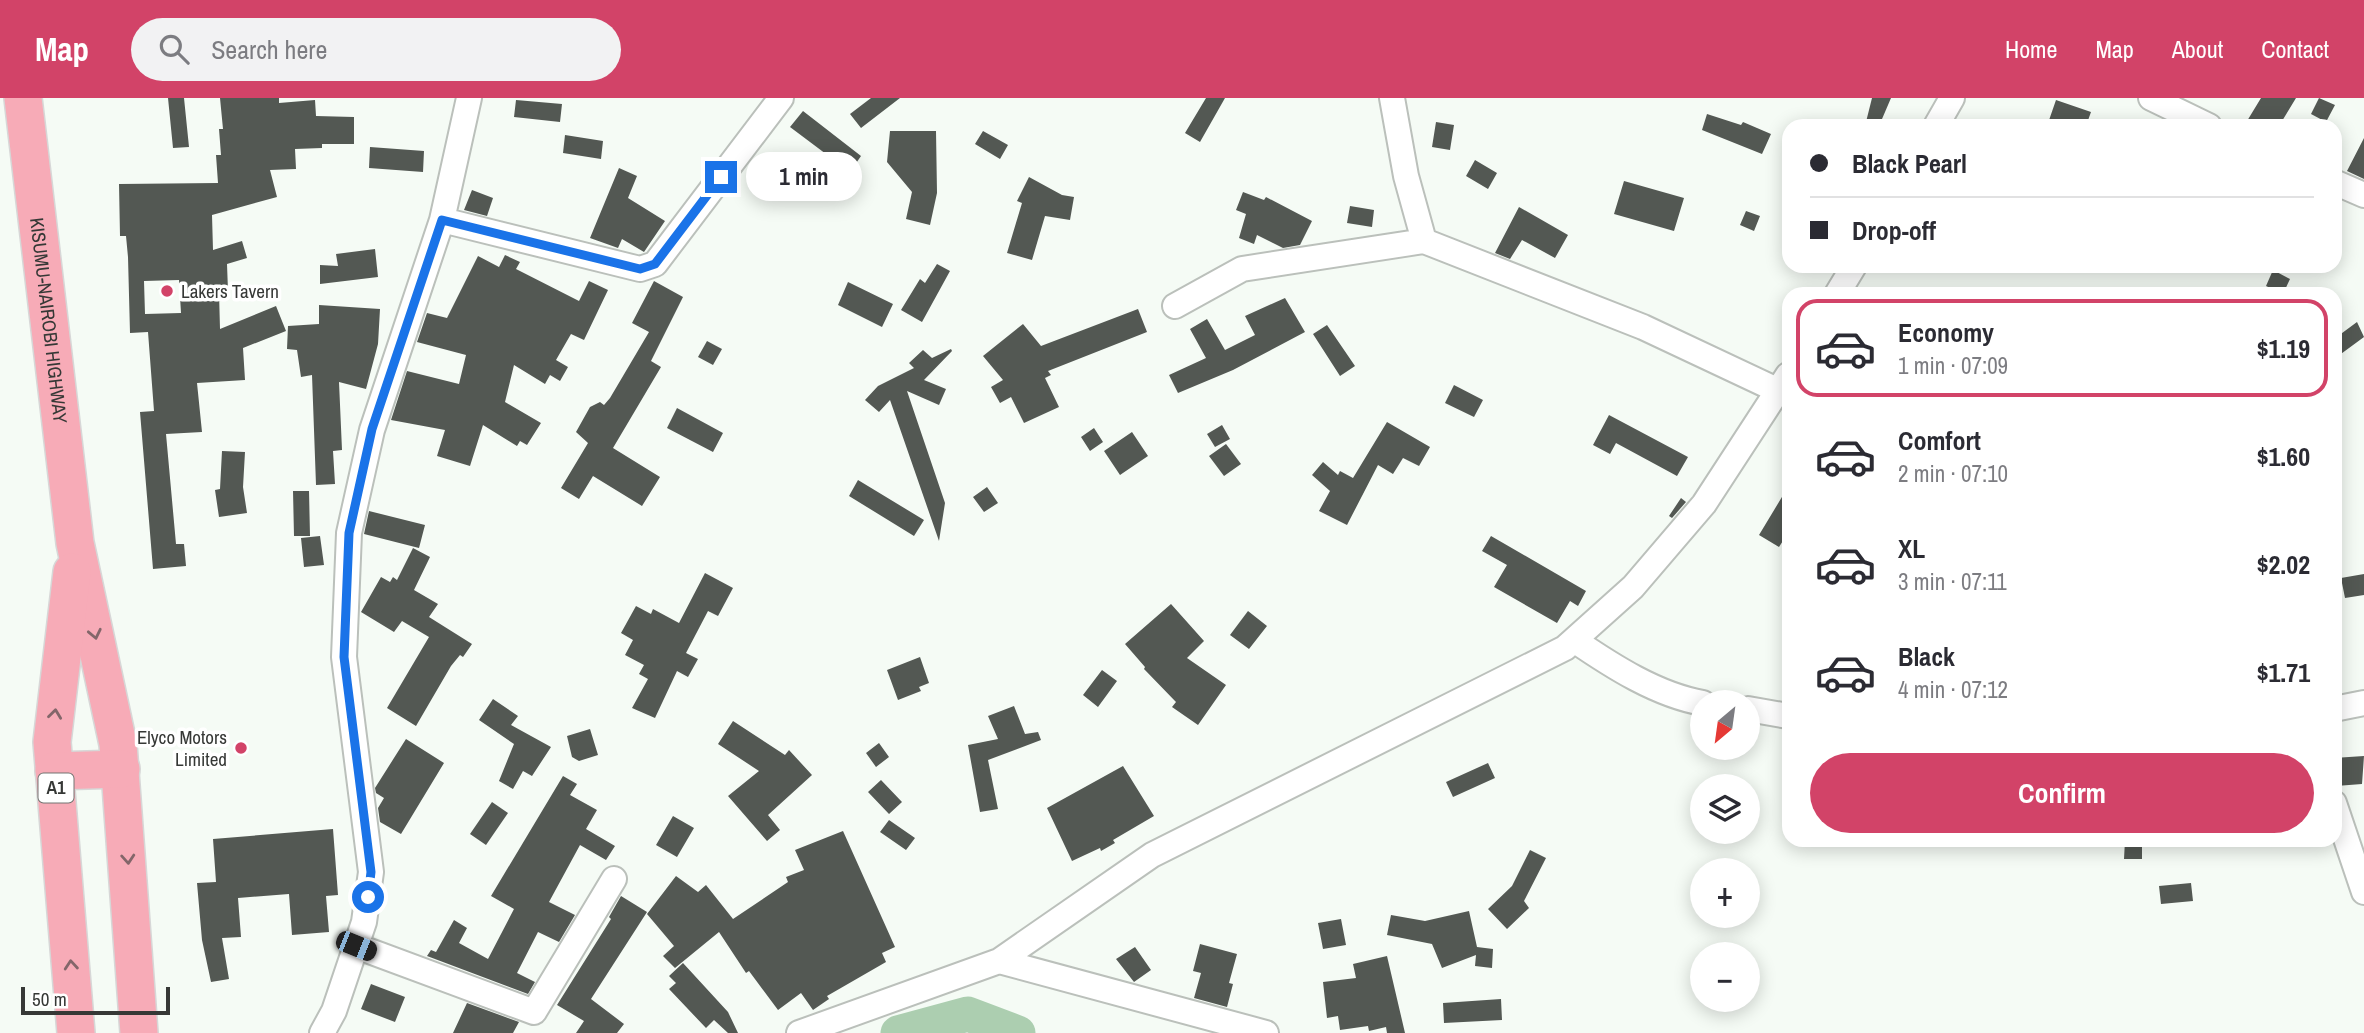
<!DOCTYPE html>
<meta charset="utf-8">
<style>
:root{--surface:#fff;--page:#f2f2f3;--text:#2b2b33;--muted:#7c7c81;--line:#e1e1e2;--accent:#d24368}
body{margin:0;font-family:"Archivo Narrow",sans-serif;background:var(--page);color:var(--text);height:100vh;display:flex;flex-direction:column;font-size:26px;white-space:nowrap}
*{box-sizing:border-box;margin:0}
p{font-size:23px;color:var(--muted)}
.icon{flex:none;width:38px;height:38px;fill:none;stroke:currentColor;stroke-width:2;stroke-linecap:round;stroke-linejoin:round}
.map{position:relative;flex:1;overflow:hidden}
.panel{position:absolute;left:1782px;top:189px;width:560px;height:560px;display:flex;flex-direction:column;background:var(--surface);border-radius:21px;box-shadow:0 4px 18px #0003}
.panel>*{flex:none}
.hud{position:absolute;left:1782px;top:21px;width:560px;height:154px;border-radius:21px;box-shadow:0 4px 18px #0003;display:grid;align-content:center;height:154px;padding:0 28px;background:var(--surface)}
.needle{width:46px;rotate:209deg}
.controls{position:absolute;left:1690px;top:592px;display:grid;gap:14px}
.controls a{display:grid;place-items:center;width:70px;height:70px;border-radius:50%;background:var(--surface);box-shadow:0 4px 18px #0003;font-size:35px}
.scale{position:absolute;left:21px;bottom:18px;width:149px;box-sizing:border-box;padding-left:7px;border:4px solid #363836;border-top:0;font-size:19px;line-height:24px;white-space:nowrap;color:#363836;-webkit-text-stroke:5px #fff;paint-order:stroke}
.end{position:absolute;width:32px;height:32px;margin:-16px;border:9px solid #1a73e8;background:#fff;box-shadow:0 0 0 4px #fff}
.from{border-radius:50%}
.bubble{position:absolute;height:49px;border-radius:24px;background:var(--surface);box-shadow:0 4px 18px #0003;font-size:23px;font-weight:700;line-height:49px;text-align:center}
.car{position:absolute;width:21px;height:42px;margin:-21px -10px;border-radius:9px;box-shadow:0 0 5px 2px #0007;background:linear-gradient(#222 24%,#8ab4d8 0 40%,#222 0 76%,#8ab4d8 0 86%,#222 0)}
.hud b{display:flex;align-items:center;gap:24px;height:66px;font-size:26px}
.hud b+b{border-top:2px solid var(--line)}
.hud i{width:18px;height:18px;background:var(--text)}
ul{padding:12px 0 0;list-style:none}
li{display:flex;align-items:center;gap:21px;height:98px;margin:0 14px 10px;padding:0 14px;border:4px solid transparent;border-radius:21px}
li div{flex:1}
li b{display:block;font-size:26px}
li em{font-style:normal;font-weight:700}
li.selected{border-color:var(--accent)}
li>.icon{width:63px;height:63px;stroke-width:1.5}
.primary-button{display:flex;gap:14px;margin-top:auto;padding:14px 28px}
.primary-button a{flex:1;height:80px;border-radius:42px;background:var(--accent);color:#fff;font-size:28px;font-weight:700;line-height:80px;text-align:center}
header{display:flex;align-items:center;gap:42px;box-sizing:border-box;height:98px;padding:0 35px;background:var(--accent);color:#fff}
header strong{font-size:33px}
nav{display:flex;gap:38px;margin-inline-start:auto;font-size:24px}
.search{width:490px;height:63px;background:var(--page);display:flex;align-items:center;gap:18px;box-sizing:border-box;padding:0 24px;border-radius:38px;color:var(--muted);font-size:26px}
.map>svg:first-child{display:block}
</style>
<header>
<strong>Map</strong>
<div class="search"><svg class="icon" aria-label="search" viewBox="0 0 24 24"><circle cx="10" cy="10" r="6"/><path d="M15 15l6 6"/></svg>Search here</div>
<nav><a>Home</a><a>Map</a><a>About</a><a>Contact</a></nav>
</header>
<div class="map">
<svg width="2364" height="935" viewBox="0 0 2364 935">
<rect width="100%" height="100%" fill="#f5fbf5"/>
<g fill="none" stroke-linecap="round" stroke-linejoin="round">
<path stroke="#acceb0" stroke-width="35" d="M898 935 968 916 1018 935"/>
</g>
<path fill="#535853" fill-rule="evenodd" d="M168 0H184L189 49 173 50Z
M220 0H279V5L315 2 316 18 354 19V46H322V50L295 51 296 71 270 72 277 99 212 117 213 152 242 143 247 160 227 166 228 193 219 194 220 231 276 208 286 233 243 250 245 282 197 285 202 334 166 336 176 446H184L186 468 153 471 140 314 154 313 148 234 130 235 128 159 126 138H120L119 86 218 85 216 57H221L219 31H223ZM179 182 181 215 145 216 144 183Z
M871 0H900L861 30 850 16Z
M1206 0H1225L1200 44 1185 35Z
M1872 0H1891L1879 28H1865Z
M2261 0H2296L2279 28H2244Z
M2319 0 2335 7 2326 24 2311 16Z
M516 2 562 6 560 24 514 19Z
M2056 2 2091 14 2086 28H2047Z
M803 13 861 58 850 74 790 29Z
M1707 16 1741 27 1743 24 1771 36 1762 56 1702 32Z
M1436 24 1454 27 1450 52 1432 49Z
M890 33H936L937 95 930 127 906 121 912 94 887 64Z
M983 33 1008 47 1000 61 975 46Z
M565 37 603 43 601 61 563 55Z
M2364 40V81L2347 73Z
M370 49 424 53 423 74 369 70Z
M1475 62 1497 75 1488 91 1466 78Z
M619 70 637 78 628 100 665 123 644 154 622 141 618 150 590 140Z
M1029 79 1062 97 1074 99 1070 122 1045 118 1032 162 1007 155 1022 105 1017 103Z
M1624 83 1684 100 1674 133 1614 116Z
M472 92 493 100 487 118 464 112Z
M1243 94 1264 102 1266 99 1312 123 1300 147 1283 150 1257 137 1254 146 1239 140 1246 116 1236 112Z
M1350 108 1374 112 1372 129 1347 125Z
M1519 109 1568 137 1555 160 1522 142 1510 161 1495 155Z
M1746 113 1760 118 1754 133 1740 127Z
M375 151 378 179 320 186V167L338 168 336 156Z
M505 157 520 164 516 171 579 203 589 183 608 192 584 242 571 236 556 262 568 269 560 283 550 277 545 286 514 267 505 304 541 325 527 347 520 343 517 348 483 327 470 368 437 358 445 332 391 322 407 273 459 286 466 257 417 244 427 215 447 220 478 158 499 169Z
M937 166 950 173 922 224 901 212 920 181 925 185Z
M2273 172 2290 181 2283 196 2266 188Z
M654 183 683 199 651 263 661 269 613 350 660 379 642 408 593 378 579 401 561 390 588 345 576 334 590 309 600 304 604 307 610 300 649 234 632 225Z
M848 184 893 206 882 229 838 207Z
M1285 200 1305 234 1233 272 1178 295 1169 277 1206 260 1190 231 1207 221 1225 252 1255 237 1245 218Z
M319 207 380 211 378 246 366 291 339 284 342 352 333 353 335 386 316 387 312 277 301 279 297 252 287 251 288 228 319 226Z
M1138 211 1147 234 1048 273 1051 277 1045 280 1059 309 1024 325 1011 299 1000 305 991 289 1003 282 983 258 1023 226 1041 248Z
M2357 224 2364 239 2334 261V241Z
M1327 227 1355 268 1340 278 1313 236Z
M707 243 722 251 713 267 698 259Z
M951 251 952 253 924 282 946 291 939 307 907 293 945 405 939 443 890 302 879 314 865 302 878 288 914 270 909 265 923 252 932 260Z
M1454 287 1483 302 1474 319 1445 305Z
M677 310 723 335 713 354 667 330Z
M1609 317 1688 359 1677 378 1616 345 1610 356 1593 347Z
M1387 324 1430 349 1419 368 1403 360 1393 376 1378 367 1347 427 1319 413 1330 393 1312 377 1323 364 1338 377 1340 373 1353 380Z
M1222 327 1230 341 1215 349 1207 336Z
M1094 330 1103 344 1090 353 1081 339Z
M1132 334 1148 358 1120 377 1104 353Z
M1226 346 1241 366 1224 378 1209 358Z
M222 353 245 354 243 389 247 415 219 419 215 392 220 391Z
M858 382 924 422 914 438 849 398Z
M987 389 998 405 984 414 973 399Z
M1788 389V435L1779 449 1759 437Z
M293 393H309L310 438H294Z
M1681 400 1686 404 1672 420 1669 418Z
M369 413 425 427 419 450 364 436Z
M320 438 324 467 304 469 301 440Z
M1491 438 1586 493 1578 508 1570 503 1557 525 1494 489 1507 467 1482 453Z
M413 450 430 459 414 492 438 506 429 519 472 546 463 559 460 557 451 568 416 628 387 610 429 539 402 523 394 534 361 514 381 479 390 484 393 479 397 482Z
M705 475 733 490 718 518 708 513 686 555 698 561 688 579 677 573 655 620 632 610 648 581 639 576 644 567 625 557 633 542 621 535 636 508 651 516 653 511 679 525Z
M2364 476V497L2345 500 2341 480Z
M1171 506 1204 543 1187 560 1226 587 1198 627 1172 609 1176 604 1144 571 1145 569 1125 546Z
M1248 513 1267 528 1249 551 1230 537Z
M920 559 929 585 919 589 921 593 898 602 887 572Z
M1102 572 1117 583 1098 609 1083 597Z
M493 601 518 618 511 627 551 649 532 678 523 673 513 691 499 683 514 646 479 622Z
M1014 608 1025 636 1038 634 1041 642 988 662 998 711 980 714 968 647 998 641 988 618Z
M733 623 785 657 789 652 812 677 768 717 780 732 767 743 728 698 759 673 718 646Z
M590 631 598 657 579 663 572 659 567 638Z
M406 641 444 665 401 736 380 724 378 710 384 700 376 695 375 690Z
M879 645 889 659 876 669 866 655Z
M2364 658 2362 686 2336 688 2334 660Z
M1488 665 1495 680 1453 699 1446 684Z
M1123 668 1154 718 1113 742 1115 745 1101 753 1100 750 1072 763 1047 710Z
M563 678 577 686 570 697 597 712 586 731 615 748 606 762 580 747 549 804 575 817 559 844 538 834 517 875 535 884 528 896 427 858 431 852 436 854 454 822 467 830 459 845 488 861 514 811 491 798Z
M881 682 902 704 889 716 868 694Z
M492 704 508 715 486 747 470 736Z
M673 718 694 730 677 759 656 747Z
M889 722 915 740 906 752 880 734Z
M333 731 338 797 326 798 329 834 292 837 289 796 238 800 241 839 222 840 229 881 211 884 202 842 197 785 216 784 213 741Z
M843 733 895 849 882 855 886 864 827 898 829 901 813 912 801 895 778 912 749 873 746 875 719 834 675 870 663 858 674 848 647 816 676 778 698 794 706 787 733 821 788 784 786 779 804 772 795 752Z
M2125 742H2142V761H2124Z
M1530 752 1546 760 1524 803 1529 810 1507 831 1488 811 1512 788Z
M2191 785 2193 803 2161 806 2159 788Z
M621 798 647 814 591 901 624 926 617 935H576L584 923 557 907 611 821 609 819Z
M1469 813 1477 849 1493 851 1492 870 1475 868 1476 857 1442 870 1432 846 1387 837 1391 817 1425 823Z
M1341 821 1346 847 1323 851 1318 825Z
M1200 846 1237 856 1229 885 1233 886 1227 909 1194 900 1201 875 1193 873Z
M1135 849 1151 872 1134 884 1116 861Z
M1387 858 1405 935H1387L1386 929 1369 933 1368 928 1340 932 1338 918 1327 920 1323 884 1356 880 1353 866Z
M683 865 728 914 738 935H728L714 922 706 930 669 891 676 885 669 878Z
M371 886 405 899 395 924 361 911Z
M1501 901 1502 922 1444 925 1443 905Z
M467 905 519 924 513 935H453Z"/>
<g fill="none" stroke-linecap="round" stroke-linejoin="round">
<g stroke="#bbc0bb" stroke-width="28">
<path id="minor" d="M1392 0 1406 78 1424 143 1643 229 1779 293
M2151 0 2209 28
M1936 28 1952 0
M2334 84 2364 97
M442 122 640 171 655 166 781 0
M1837 196 1854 168
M1175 208 1242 171 1424 143
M1574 542C1612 568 1657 597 1703 605
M1748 611 1788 618
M2334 611 2364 605
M2334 705 2364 794
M356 848 534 914 614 781
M999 863 1266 935
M322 935 334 913 364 824 371 774 344 559 349 435 372 332 442 122 469 0
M799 935 999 863 1152 757 1565 550 1633 489 1704 406 1788 277"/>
</g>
<g stroke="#d7d7d7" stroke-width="40">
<g id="highway">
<path id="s1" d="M23 0 75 445 118 646 139 935"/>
<path d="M72 474 52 644 76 935"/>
<path d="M54 673 121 671"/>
</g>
</g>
<use href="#minor" stroke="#fff" stroke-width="24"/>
<use href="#highway" stroke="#f7abb7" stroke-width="37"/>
</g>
<defs><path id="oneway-chevron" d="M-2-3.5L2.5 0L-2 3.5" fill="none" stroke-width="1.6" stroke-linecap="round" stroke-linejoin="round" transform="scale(1.75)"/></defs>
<g stroke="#83666a">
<use href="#oneway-chevron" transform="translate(95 536) rotate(78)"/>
<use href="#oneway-chevron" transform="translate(55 616) rotate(-83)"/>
<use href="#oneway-chevron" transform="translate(128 761) rotate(86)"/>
<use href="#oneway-chevron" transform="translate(71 867) rotate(-95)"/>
</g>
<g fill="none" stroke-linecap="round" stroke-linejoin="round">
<path stroke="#1a73e8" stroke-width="9" d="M368 799 371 774 344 559 349 435 372 331 442 122 640 171 655 166 721 79"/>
</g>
<g fill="#d24368" stroke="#fff" stroke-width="2.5">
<circle cx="167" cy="193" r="7"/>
<circle cx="241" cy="650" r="7"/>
</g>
<g text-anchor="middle" stroke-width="7" stroke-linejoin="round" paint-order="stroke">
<rect fill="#fff" stroke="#727472" stroke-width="2" x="38.5" y="675.5" width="35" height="29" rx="5"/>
<g font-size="18" font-weight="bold" fill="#363836">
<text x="56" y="696">A1</text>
</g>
<g font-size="19" fill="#363836" stroke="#fff" text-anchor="start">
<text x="181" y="200">Lakers Tavern</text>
<text x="227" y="646" text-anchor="end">Elyco Motors<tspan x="227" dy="22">Limited</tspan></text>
</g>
<g font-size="19" fill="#363836" stroke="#fff">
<text dy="7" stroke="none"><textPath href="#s1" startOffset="224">KISUMU-NAIROBI HIGHWAY</textPath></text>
</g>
</g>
</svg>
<div class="controls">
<a><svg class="needle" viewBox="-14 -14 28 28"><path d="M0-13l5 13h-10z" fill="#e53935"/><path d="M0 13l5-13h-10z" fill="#7c7c81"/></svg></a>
<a><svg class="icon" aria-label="layers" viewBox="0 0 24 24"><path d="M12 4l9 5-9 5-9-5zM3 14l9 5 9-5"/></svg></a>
<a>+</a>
<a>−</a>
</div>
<div class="scale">50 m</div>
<i class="end from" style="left:368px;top:799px"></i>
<i class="end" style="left:721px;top:79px"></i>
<div class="bubble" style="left:746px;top:54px;width:116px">1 min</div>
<i class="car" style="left:356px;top:848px;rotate:112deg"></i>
<div class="hud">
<b><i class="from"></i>Black Pearl</b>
<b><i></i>Drop-off</b>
</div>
<section class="panel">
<ul>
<li class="selected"><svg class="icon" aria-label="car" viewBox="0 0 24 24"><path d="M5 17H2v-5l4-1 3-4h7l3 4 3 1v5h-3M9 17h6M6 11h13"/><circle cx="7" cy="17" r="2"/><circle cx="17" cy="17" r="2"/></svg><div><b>Economy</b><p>1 min · 07:09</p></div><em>$1.19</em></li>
<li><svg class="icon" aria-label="car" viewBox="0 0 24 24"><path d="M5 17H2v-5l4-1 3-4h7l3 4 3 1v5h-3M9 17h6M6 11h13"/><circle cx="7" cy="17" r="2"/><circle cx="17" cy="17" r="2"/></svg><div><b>Comfort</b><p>2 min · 07:10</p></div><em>$1.60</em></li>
<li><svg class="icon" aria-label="car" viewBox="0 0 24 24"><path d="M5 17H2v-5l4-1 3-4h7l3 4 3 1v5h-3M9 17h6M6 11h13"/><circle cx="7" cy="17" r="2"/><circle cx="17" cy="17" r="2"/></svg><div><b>XL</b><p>3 min · 07:11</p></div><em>$2.02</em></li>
<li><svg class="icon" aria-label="car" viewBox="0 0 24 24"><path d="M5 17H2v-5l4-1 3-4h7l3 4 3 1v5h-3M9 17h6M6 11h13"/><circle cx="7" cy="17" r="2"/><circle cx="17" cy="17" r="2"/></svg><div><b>Black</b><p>4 min · 07:12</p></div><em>$1.71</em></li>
</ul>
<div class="primary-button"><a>Confirm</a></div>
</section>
</div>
